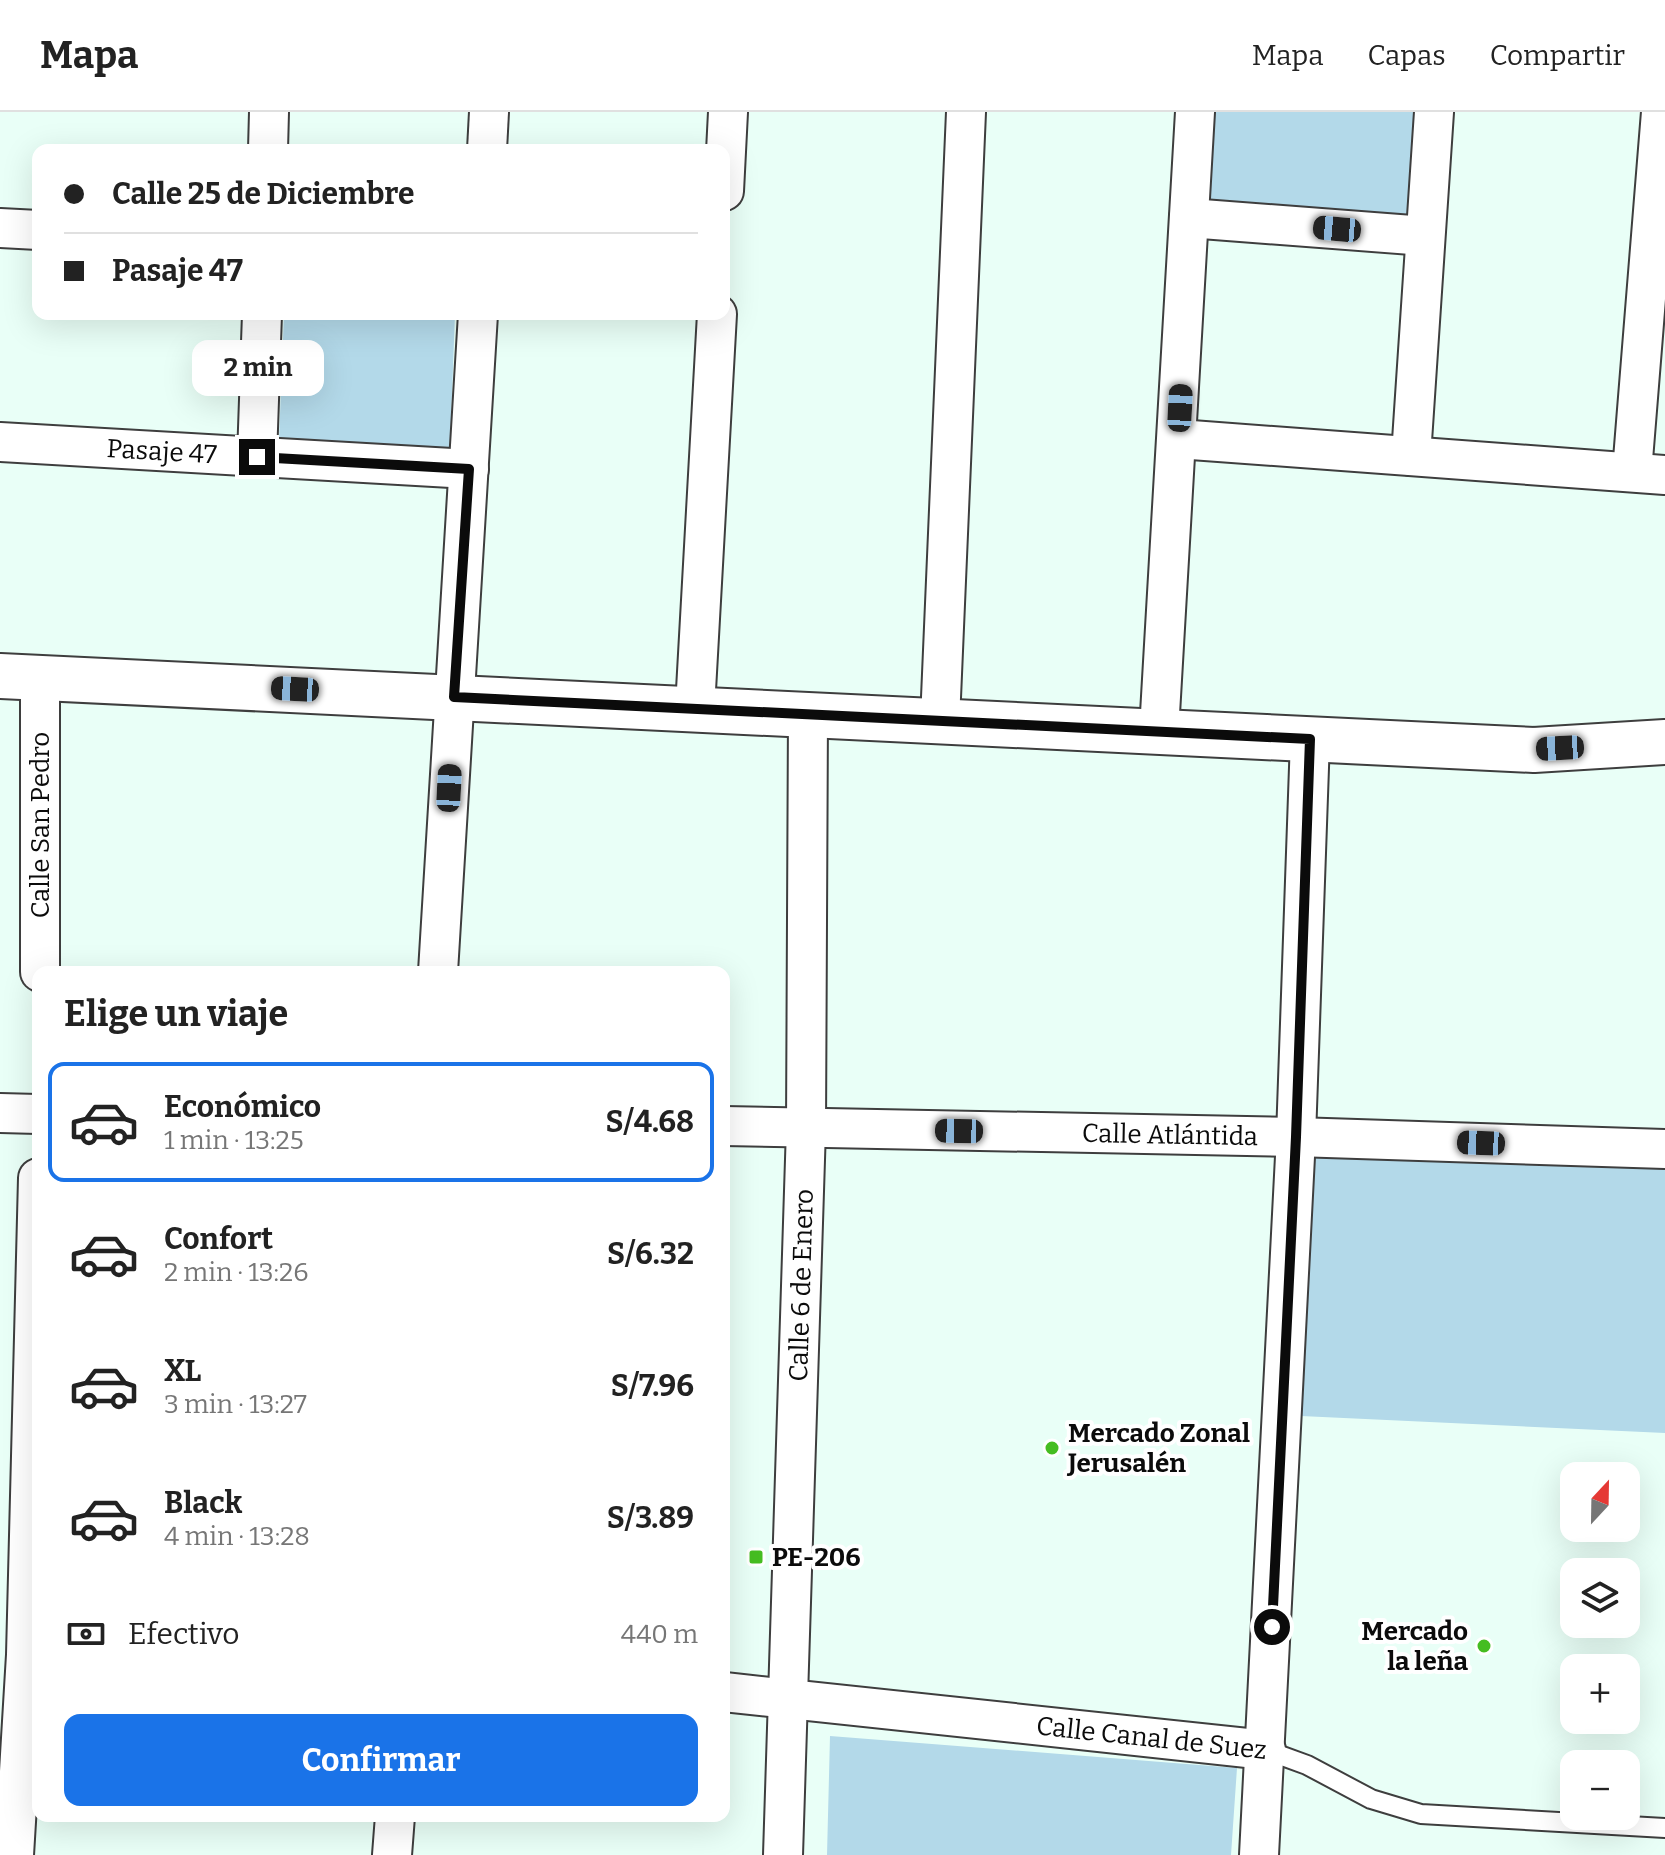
<!DOCTYPE html>
<html lang="es">
<meta charset="utf-8">
<style>
:root{--surface:#fff;--page:#f6f6f6;--text:#222;--muted:#767676;--line:#e0e0e0;--accent:#1a73e8}
body{margin:0;font-family:Bitter,serif;background:var(--page);color:var(--text);height:100vh;display:flex;flex-direction:column;font-size:30px;white-space:nowrap}
*{box-sizing:border-box;margin:0}
p{font-size:26px;color:var(--muted)}
.icon{flex:none;width:44px;height:44px;fill:none;stroke:currentColor;stroke-width:2;stroke-linecap:round;stroke-linejoin:round}
.map{position:relative;flex:1;overflow:hidden}
.panel{position:absolute;left:32px;top:854px;width:698px;height:856px;display:flex;flex-direction:column;background:var(--surface);border-radius:16px;box-shadow:0 8px 32px #0002}
.panel>*{flex:none}
.banner{position:absolute;left:32px;top:32px;width:698px;height:176px;border-radius:16px;box-shadow:0 8px 32px #0002;display:grid;align-content:center;height:176px;padding:0 32px;background:var(--surface)}
.needle{width:52px;rotate:22deg}
.tools{position:absolute;left:1560px;top:1350px;display:grid;gap:16px}
.tools a{display:grid;place-items:center;width:80px;height:80px;border-radius:16px;background:var(--surface);box-shadow:0 8px 32px #0002;font-size:40px}
.end{position:absolute;width:36px;height:36px;margin:-18px;border:10px solid #0b0b0b;background:#fff;box-shadow:0 0 0 4px #fff}
.from{border-radius:50%}
.bubble{position:absolute;height:56px;border-radius:16px;background:var(--surface);box-shadow:0 8px 32px #0002;font-size:26px;font-weight:700;line-height:56px;text-align:center}
.car{position:absolute;width:24px;height:48px;margin:-24px -12px;border-radius:10px;box-shadow:0 0 6px 2px #0007;background:linear-gradient(#222 24%,#8ab4d8 0 40%,#222 0 76%,#8ab4d8 0 86%,#222 0)}
.banner b{display:flex;align-items:center;gap:28px;height:76px;font-size:30px}
.banner b+b{border-top:2px solid var(--line)}
.banner i{width:20px;height:20px;background:var(--text)}
ul{padding:0;list-style:none}
li{display:flex;align-items:center;gap:24px;height:120px;margin:0 16px 12px;padding:0 16px;border:4px solid transparent;border-radius:16px}
li div{flex:1}
li b{display:block;font-size:30px}
li em{font-style:normal;font-weight:700}
li.selected{border-color:var(--accent)}
li>.icon{width:72px;height:72px;stroke-width:1.5}
h2{padding:0 32px;font-size:36px;line-height:96px}
.pay{display:flex;align-items:center;gap:20px;height:88px;padding:0 32px;font-size:30px}
.pay p{margin-inline-start:auto}
.action{display:flex;gap:16px;margin-top:auto;padding:16px 32px}
.action a{flex:1;height:92px;border-radius:16px;background:var(--accent);color:#fff;font-size:32px;font-weight:700;line-height:92px;text-align:center}
header{display:flex;align-items:center;gap:48px;box-sizing:border-box;height:112px;padding:0 40px;background:var(--surface);border-bottom:2px solid var(--line)}
header strong{font-size:38px}
nav{display:flex;gap:44px;margin-inline-start:auto;font-size:28px}
.map>svg:first-child{display:block}
</style>
<header>
<strong>Mapa</strong>
<nav><a>Mapa</a><a>Capas</a><a>Compartir</a></nav>
</header>
<div class="map">
<svg width="1665" height="1743" viewBox="0 0 1665 1743">
<rect width="100%" height="100%" fill="#e9fff7"/>
<path fill="#b3d9e9" d="M1207 0H1418L1410 113 1202 95Z
M284 202H455L450 336 279 328Z
M1310 1041 1665 1054V1321L1301 1304Z
M830 1624 1237 1656 1231 1743H827Z"/>
<g fill="none" stroke-linecap="round" stroke-linejoin="round">
<g stroke="#3e3e3e" stroke-width="22">
<path id="service" d="M1266 1638 1307 1653 1371 1687 1421 1702 1665 1716"/>
</g>
<g stroke="#3e3e3e" stroke-width="42">
<g id="minor">
<path d="M268 38 269 0"/>
<path d="M487 38 489 0"/>
<path d="M724 79 728 0"/>
<path d="M1189 106 1425 124"/>
<path d="M0 116 38 118"/>
<path d="M1178 327 1665 363"/>
<path id="s1" d="M0 330 469 357"/>
<path d="M1411 344 1434 0"/>
<path d="M257 345 262 202"/>
<path d="M1632 360 1661 0"/>
<path d="M695 596 717 202"/>
<path d="M940 609 966 0"/>
<path d="M1159 619 1195 0"/>
<path d="M40 860V566"/>
<path d="M438 860 478 202"/>
<path d="M0 1001 38 1002"/>
<path id="s2" d="M724 1014 1296 1025 1665 1037"/>
<path id="s3" d="M724 1580 1266 1638"/>
<path d="M14 1743 26 1543 38 1066"/>
<path d="M392 1743 395 1704"/>
<path id="s4" d="M783 1743 806 1016 808 602"/>
<path d="M1259 1743 1296 1025 1310 627"/>
</g>
</g>
<g stroke="#3e3e3e" stroke-width="48">
<path id="tertiary" d="M0 564 1534 638 1665 630"/>
</g>
<use href="#service" stroke="#fff" stroke-width="18"/>
<use href="#minor" stroke="#fff" stroke-width="38"/>
<use href="#tertiary" stroke="#fff" stroke-width="44"/>
</g>
<g fill="none" stroke-linecap="round" stroke-linejoin="round">
<path stroke="#0b0b0b" stroke-width="10" d="M257 345 469 357 454 585 1310 627 1296 1025 1272 1515"/>
</g>
<g fill="#45bd21" stroke="#fff" stroke-width="3">
<circle cx="1052" cy="1336" r="8"/>
<rect x="748" y="1437" width="16" height="16" rx="4"/>
<circle cx="1484" cy="1534" r="8"/>
</g>
<g text-anchor="middle" stroke-width="8" stroke-linejoin="round" paint-order="stroke">
<g font-size="26" fill="#0b0b0b" stroke="#fff">
<text dy="9" stroke="none"><textPath href="#s1" startOffset="162">Pasaje 47</textPath></text>
<text transform="translate(40 713) rotate(-90)" y="9">Calle San Pedro</text>
<text dy="9" stroke="none"><textPath href="#s2" startOffset="446">Calle Atlántida</textPath></text>
<text dy="9" stroke="none"><textPath href="#s4" startOffset="570">Calle 6 de Enero</textPath></text>
<text dy="9" stroke="none"><textPath href="#s3" startOffset="430">Calle Canal de Suez</textPath></text>
</g>
<g font-size="26" font-weight="bold" fill="#0b0b0b" stroke="#fff" text-anchor="start">
<text x="1068" y="1330">Mercado Zonal<tspan x="1068" dy="30">Jerusalén</tspan></text>
<text x="772" y="1454">PE-206</text>
<text x="1468" y="1528" text-anchor="end">Mercado<tspan x="1468" dy="30">la leña</tspan></text>
</g>
</g>
</svg>
<div class="tools">
<a><svg class="needle" viewBox="-14 -14 28 28"><path d="M0-13l5 13h-10z" fill="#e53935"/><path d="M0 13l5-13h-10z" fill="#767676"/></svg></a>
<a><svg class="icon" aria-label="layers" viewBox="0 0 24 24"><path d="M12 4l9 5-9 5-9-5zM3 14l9 5 9-5"/></svg></a>
<a>+</a>
<a>−</a>
</div>
<i class="end from" style="left:1272px;top:1515px"></i>
<i class="end" style="left:257px;top:345px"></i>
<div class="bubble" style="left:192px;top:228px;width:132px">2 min</div>
<i class="car" style="left:1337px;top:117px;rotate:275deg"></i>
<i class="car" style="left:1180px;top:296px;rotate:3deg"></i>
<i class="car" style="left:295px;top:577px;rotate:273deg"></i>
<i class="car" style="left:1560px;top:636px;rotate:267deg"></i>
<i class="car" style="left:449px;top:676px;rotate:3deg"></i>
<i class="car" style="left:959px;top:1019px;rotate:271deg"></i>
<i class="car" style="left:1481px;top:1031px;rotate:272deg"></i>
<div class="banner">
<b><i class="from"></i>Calle 25 de Diciembre</b>
<b><i></i>Pasaje 47</b>
</div>
<section class="panel">
<h2>Elige un viaje</h2>
<ul>
<li class="selected"><svg class="icon" aria-label="car" viewBox="0 0 24 24"><path d="M5 17H2v-5l4-1 3-4h7l3 4 3 1v5h-3M9 17h6M6 11h13"/><circle cx="7" cy="17" r="2"/><circle cx="17" cy="17" r="2"/></svg><div><b>Económico</b><p>1 min · 13:25</p></div><em>S/4.68</em></li>
<li><svg class="icon" aria-label="car" viewBox="0 0 24 24"><path d="M5 17H2v-5l4-1 3-4h7l3 4 3 1v5h-3M9 17h6M6 11h13"/><circle cx="7" cy="17" r="2"/><circle cx="17" cy="17" r="2"/></svg><div><b>Confort</b><p>2 min · 13:26</p></div><em>S/6.32</em></li>
<li><svg class="icon" aria-label="car" viewBox="0 0 24 24"><path d="M5 17H2v-5l4-1 3-4h7l3 4 3 1v5h-3M9 17h6M6 11h13"/><circle cx="7" cy="17" r="2"/><circle cx="17" cy="17" r="2"/></svg><div><b>XL</b><p>3 min · 13:27</p></div><em>S/7.96</em></li>
<li><svg class="icon" aria-label="car" viewBox="0 0 24 24"><path d="M5 17H2v-5l4-1 3-4h7l3 4 3 1v5h-3M9 17h6M6 11h13"/><circle cx="7" cy="17" r="2"/><circle cx="17" cy="17" r="2"/></svg><div><b>Black</b><p>4 min · 13:28</p></div><em>S/3.89</em></li>
</ul>
<div class="pay"><svg class="icon" aria-label="cash" viewBox="0 0 24 24"><path d="M3 7h18v10H3z"/><circle cx="12" cy="12" r="2"/></svg>Efectivo<p>440 m</p></div>
<div class="action"><a>Confirmar</a></div>
</section>
</div>
